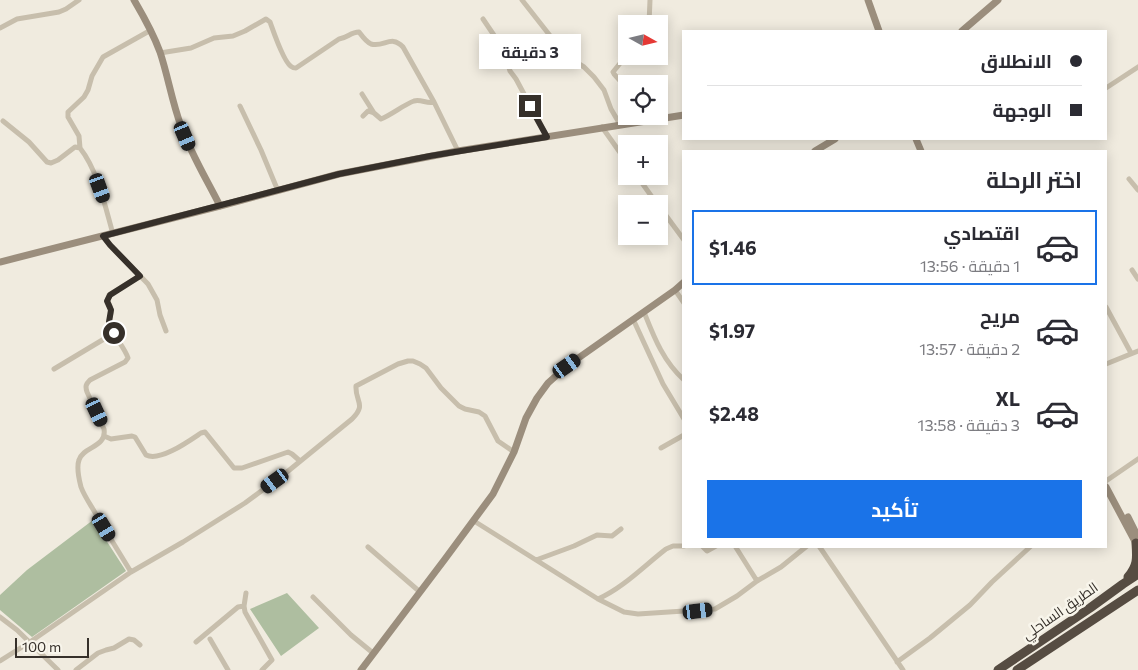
<!DOCTYPE html>
<html lang="ar">
<meta charset="utf-8">
<style>
:root{--surface:#fff;--page:#f2f2f3;--text:#2b2b33;--muted:#7c7c81;--line:#e1e1e2;--accent:#1a73e8}
body{margin:0;font-family:Commissioner,Cairo,sans-serif;background:var(--page);color:var(--text);direction:rtl;height:100vh;display:flex;flex-direction:column;font-size:19px;white-space:nowrap}
*{box-sizing:border-box;margin:0}
p{font-size:16px;color:var(--muted)}
.icon{flex:none;width:28px;height:28px;fill:none;stroke:currentColor;stroke-width:2;stroke-linecap:round;stroke-linejoin:round}
.map{position:relative;flex:1;overflow:hidden;direction:ltr}
.drawer{position:absolute;left:682px;top:150px;width:425px;height:398px;display:flex;flex-direction:column;background:var(--surface);border-radius:0px;box-shadow:0 2px 12px #0003;direction:rtl}
.drawer>*{flex:none}
.top-card{position:absolute;left:682px;top:30px;width:425px;height:110px;border-radius:0px;box-shadow:0 2px 12px #0003;direction:rtl;display:grid;align-content:center;height:110px;padding:0 25px;background:var(--surface)}
.needle{width:32px;rotate:98deg}
.fabs{position:absolute;left:618px;top:15px;display:grid;gap:10px}
.fabs a{display:grid;place-items:center;width:50px;height:50px;border-radius:0px;background:var(--surface);box-shadow:0 2px 12px #0003;font-size:25px}
.scale{position:absolute;left:15px;bottom:12px;width:74px;box-sizing:border-box;padding-left:5px;border:2px solid #36302a;border-top:0;font-size:14px;line-height:18px;white-space:nowrap;color:#36302a;-webkit-text-stroke:4px #f8f5eb;paint-order:stroke}
.end{position:absolute;width:22px;height:22px;margin:-11px;border:6px solid #36302a;background:#fff;box-shadow:0 0 0 2px #fff}
.from{border-radius:50%}
.bubble{position:absolute;height:35px;border-radius:0px;background:var(--surface);box-shadow:0 2px 12px #0003;font-size:16px;font-weight:700;line-height:35px;text-align:center;direction:rtl}
.car{position:absolute;width:15px;height:30px;margin:-15px -8px;border-radius:6px;box-shadow:0 0 4px 1px #0007;background:linear-gradient(#222 24%,#8ab4d8 0 40%,#222 0 76%,#8ab4d8 0 86%,#222 0)}
.top-card b{display:flex;align-items:center;gap:18px;height:48px;font-size:19px}
.top-card b+b{border-top:1px solid var(--line)}
.top-card i{width:12px;height:12px;background:var(--text)}
ul{padding:0;list-style:none}
li{display:flex;align-items:center;gap:15px;height:75px;margin:0 10px 8px;padding:0 15px;border:2px solid transparent;border-radius:0px}
li div{flex:1}
li b{display:block;font-size:19px}
li em{font-style:normal;font-weight:700}
li.current{border-color:var(--accent)}
li>.icon{width:45px;height:45px;stroke-width:1.5}
h2{padding:0 25px;font-size:22px;line-height:60px}
.cta{display:flex;gap:10px;margin-top:auto;padding:10px 25px}
.cta a{flex:1;height:58px;border-radius:0px;background:var(--accent);color:#fff;font-size:20px;font-weight:700;line-height:58px;text-align:center}
.map>svg:first-child{display:block}
</style>
<div class="map">
<svg width="1138" height="670" viewBox="0 0 1138 670">
<rect width="100%" height="100%" fill="#f0ebdf"/>
<path fill="#aebea0" d="M93 520 126 571 32 637 0 610V595L27 570Z
M287 593 319 628 281 656 250 609Z"/>
<g fill="none" stroke-linecap="round" stroke-linejoin="round">
<path stroke="#c7beac" stroke-width="5" d="M522 0 566 56 584 67 594 77 604 90 611 109 618 121
M483 19 504 50 510 71 516 79 547 137
M649 24 650 0
M0 28 17 19 59 12 66 9 79 0
M160 53 191 48 214 38 233 36 245 31 266 19 270 22C273 30 284 64 292 67 293 68 294 68 296 68L339 39C347 38 351 32 359 32 362 36 366 42 371 44 384 48 391 34 403 47L434 102 458 151
M1106 88 1138 67
M626 91 624 85 614 74 613 72 626 56
M362 94 374 113
M240 106 261 150 278 191
M363 116 368 111 374 113 381 119C391 115 405 104 414 101 421 99 427 104 434 102
M3 121 29 142 47 162 51 163 58 160 75 147 80 148C98 171 105 206 113 234
M618 123 626 100
M602 127 626 161
M80 148 79 136 68 117V112L84 97 88 90 92 76 103 57 151 30
M637 176 657 204
M1129 179 1138 190
M659 206 684 240
M103 236 110 245 148 284 157 300 160 315 166 331
M1132 270 1138 279
M675 290 684 303
M1106 307 1131 353
M644 312C654 337 663 361 684 380
M633 319 663 384 684 419
M1106 364 1138 351
M54 369 114 333
M104 436 111 439 132 436 135 437 146 455C160 462 189 441 201 433L205 432 234 468H242L288 452 292 454 300 461
M661 448 684 435
M1106 481 1138 459
M474 521 598 599 624 612 638 614 715 609 737 596 757 581 781 567 807 546
M702 546 707 551 716 546
M735 546 757 581
M819 546 903 670
M368 547 420 592
M536 560 574 546 597 535 612 536 621 529
M131 572C120 554 109 536 98 518 93 508 85 498 81 487 79 479 76 468 79 460 83 446 107 448 104 429L87 392C85 386 86 384 90 380L125 362 128 358C125 347 109 331 109 322 109 318 112 314 111 310 110 303 106 302 109 295L140 276
M246 593 244 606 245 612 272 660 262 670
M313 597 351 635 373 653
M598 599C623 588 644 566 666 549L673 546H684
M0 617 17 630 58 670
M210 639 228 670
M196 642 238 607 244 606
M0 661 30 642 131 572 183 542 245 503 287 472 352 419C367 404 355 402 356 386L398 364 408 361H413L420 364 426 368 441 388 459 406 465 409 479 412 485 416 498 441 514 452
M897 662 930 638 970 605 992 582 1031 546
M76 670 98 653 106 650 114 648 129 639 134 640 140 645"/>
<path stroke="#9b8e7d" stroke-width="7" d="M134 0C144 17 153 33 160 52 168 76 172 102 181 126 191 154 207 180 220 206
M868 0 879 31
M962 31 998 0
M916 139 921 151
M815 151 835 139
M0 262 220 206 339 174 458 151 684 115
M1106 487 1138 547
M1128 517 1138 537
M361 670 445 559 493 494 514 452 526 418 537 398 548 383 567 366 675 290 684 282"/>
<path stroke="#564c42" stroke-width="9" d="M1128 577C1138 565 1137 558 1136 543
M998 670 1090 608 1123 584 1138 574
M1017 670 1138 590"/>
</g>
<g fill="none" stroke-linecap="round" stroke-linejoin="round">
<path stroke="#36302a" stroke-width="6" d="M114 333 109 322 111 310 107 301 110 295 140 276 110 245 103 236 339 174 430 156 547 137 530 106"/>
</g>
<g text-anchor="middle" stroke-width="5" stroke-linejoin="round" paint-order="stroke">
<g font-size="14" fill="#36302a" stroke="#f8f5eb">
<text transform="translate(1060 611) rotate(-35)" y="5">الطريق الساحلي</text>
</g>
</g>
</svg>
<div class="fabs">
<a><svg class="needle" viewBox="-14 -14 28 28"><path d="M0-13l5 13h-10z" fill="#e53935"/><path d="M0 13l5-13h-10z" fill="#7c7c81"/></svg></a>
<a><svg class="icon" aria-label="locate" viewBox="0 0 24 24"><circle cx="12" cy="12" r="6"/><path d="M12 2v4M12 18v4M2 12h4M18 12h4"/></svg></a>
<a>+</a>
<a>−</a>
</div>
<div class="scale">100 m</div>
<i class="end from" style="left:114px;top:333px"></i>
<i class="end" style="left:530px;top:106px"></i>
<div class="bubble" style="left:479px;top:34px;width:102px">3 دقيقة</div>
<i class="car" style="left:185px;top:136px;rotate:157deg"></i>
<i class="car" style="left:100px;top:188px;rotate:160deg"></i>
<i class="car" style="left:567px;top:366px;rotate:55deg"></i>
<i class="car" style="left:97px;top:412px;rotate:155deg"></i>
<i class="car" style="left:275px;top:481px;rotate:234deg"></i>
<i class="car" style="left:104px;top:527px;rotate:149deg"></i>
<i class="car" style="left:698px;top:611px;rotate:83deg"></i>
<div class="top-card">
<b><i class="from"></i>الانطلاق</b>
<b><i></i>الوجهة</b>
</div>
<section class="drawer">
<h2>اختر الرحلة</h2>
<ul>
<li class="current"><svg class="icon" aria-label="car" viewBox="0 0 24 24"><path d="M5 17H2v-5l4-1 3-4h7l3 4 3 1v5h-3M9 17h6M6 11h13"/><circle cx="7" cy="17" r="2"/><circle cx="17" cy="17" r="2"/></svg><div><b>اقتصادي</b><p>1 دقيقة · 13:56</p></div><em>$1.46</em></li>
<li><svg class="icon" aria-label="car" viewBox="0 0 24 24"><path d="M5 17H2v-5l4-1 3-4h7l3 4 3 1v5h-3M9 17h6M6 11h13"/><circle cx="7" cy="17" r="2"/><circle cx="17" cy="17" r="2"/></svg><div><b>مريح</b><p>2 دقيقة · 13:57</p></div><em>$1.97</em></li>
<li><svg class="icon" aria-label="car" viewBox="0 0 24 24"><path d="M5 17H2v-5l4-1 3-4h7l3 4 3 1v5h-3M9 17h6M6 11h13"/><circle cx="7" cy="17" r="2"/><circle cx="17" cy="17" r="2"/></svg><div><b>XL</b><p>3 دقيقة · 13:58</p></div><em>$2.48</em></li>
</ul>
<div class="cta"><a>تأكيد</a></div>
</section>
</div>
